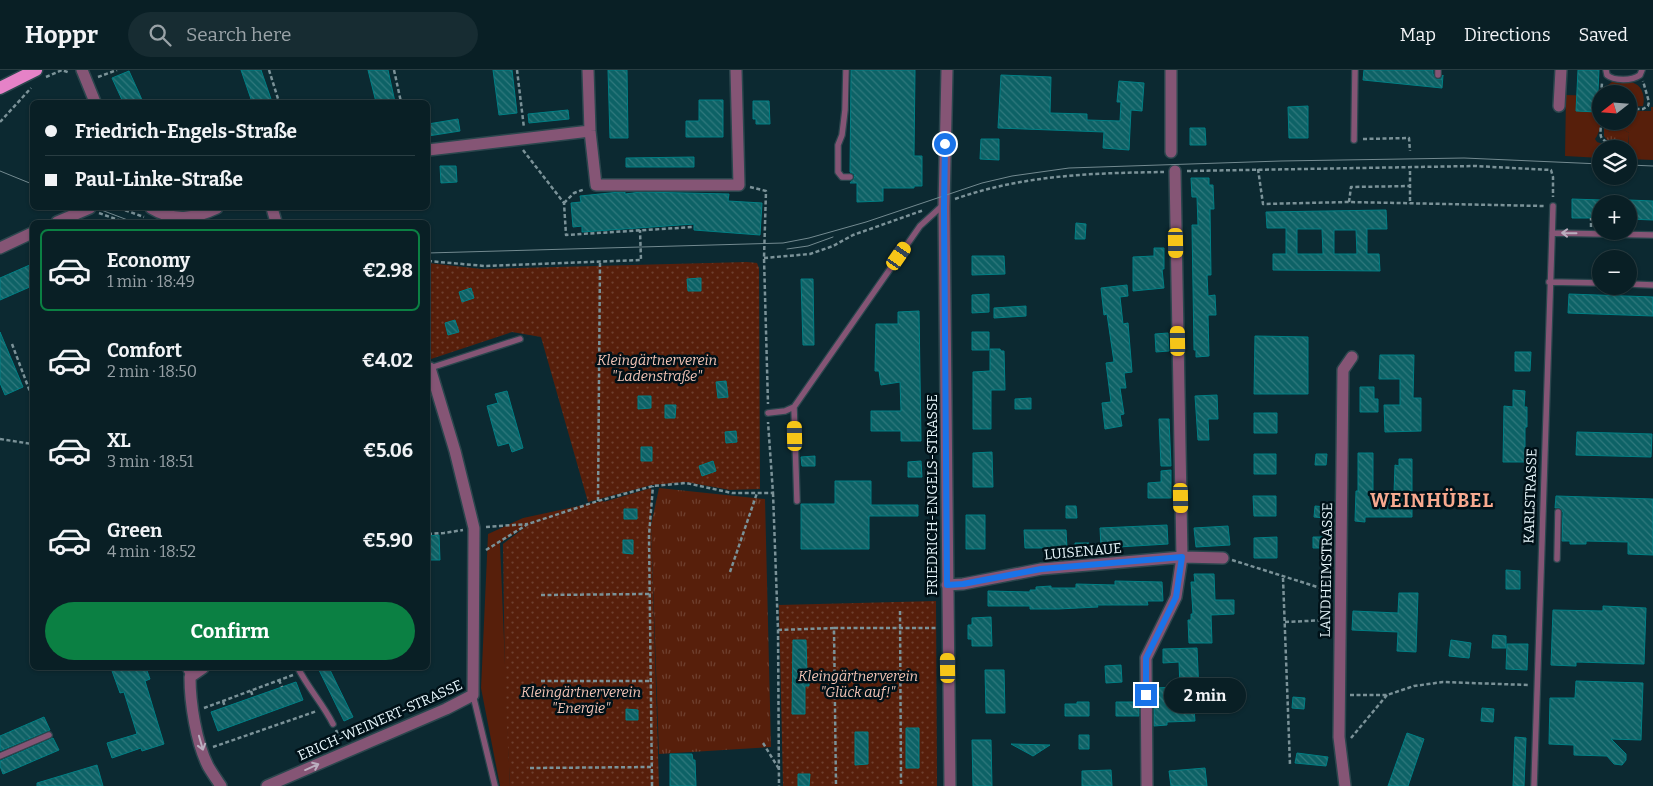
<!DOCTYPE html>
<meta charset="utf-8">
<style>
:root{--surface:#091f25;--page:#172c32;--text:#f1f3f6;--muted:#99a2a7;--line:#293d42;--accent:#0b8043}
body{margin:0;font-family:Bitter,serif;background:var(--page);color:var(--text);height:100vh;display:flex;flex-direction:column;font-size:19px;white-space:nowrap}
*{box-sizing:border-box;margin:0}
p{font-size:16px;color:var(--muted)}
.icon{flex:none;width:28px;height:28px;fill:none;stroke:currentColor;stroke-width:2;stroke-linecap:round;stroke-linejoin:round}
.map{position:relative;flex:1;overflow:hidden}
.details{position:absolute;left:30px;top:150px;width:400px;height:450px;display:flex;flex-direction:column;background:var(--surface);border-radius:8px;box-shadow:0 1px 4px #0004,0 0 0 1px var(--line)}
.details>*{flex:none}
.top-card{position:absolute;left:30px;top:30px;width:400px;height:110px;border-radius:8px;box-shadow:0 1px 4px #0004,0 0 0 1px var(--line);display:grid;align-content:center;height:110px;padding:0 15px;background:var(--surface)}
.needle{width:32px;rotate:253deg}
.tools{position:absolute;left:1592px;top:15px;display:grid;gap:10px}
.tools a{display:grid;place-items:center;width:45px;height:45px;border-radius:50%;background:var(--surface);box-shadow:0 1px 4px #0004,0 0 0 1px var(--line);font-size:25px}
.end{position:absolute;width:22px;height:22px;margin:-11px;border:6px solid #1a73e8;background:#fff;box-shadow:0 0 0 2px #fff}
.from{border-radius:50%}
.bubble{position:absolute;height:35px;border-radius:18px;background:var(--surface);box-shadow:0 1px 4px #0004,0 0 0 1px var(--line);font-size:16px;font-weight:700;line-height:35px;text-align:center}
.car{position:absolute;width:15px;height:30px;margin:-15px -8px;border-radius:6px;box-shadow:0 0 4px 1px #0007;background:linear-gradient(#f5c518 24%,#345 0 40%,#f5c518 0 76%,#345 0 86%,#f5c518 0)}
.top-card b{display:flex;align-items:center;gap:18px;height:48px;font-size:19px}
.top-card b+b{border-top:1px solid var(--line)}
.top-card i{width:12px;height:12px;background:var(--text)}
ul{padding:9px 0 0;list-style:none}
li{display:flex;align-items:center;gap:15px;height:82px;margin:0 10px 8px;padding:0 5px;border:2px solid transparent;border-radius:8px}
li div{flex:1}
li b{display:block;font-size:19px}
li em{font-style:normal;font-weight:700}
li.current{border-color:var(--accent)}
li>.icon{width:45px;height:45px;stroke-width:1.5}
.action{display:flex;gap:10px;margin-top:auto;padding:10px 15px}
.action a{flex:1;height:58px;border-radius:30px;background:var(--accent);color:#fff;font-size:20px;font-weight:700;line-height:58px;text-align:center}
header{display:flex;align-items:center;gap:30px;box-sizing:border-box;height:70px;padding:0 25px;background:var(--surface);border-bottom:1px solid var(--line)}
header strong{font-size:24px}
nav{display:flex;gap:28px;margin-inline-start:auto;font-size:18px}
.search{width:350px;height:45px;background:var(--page);display:flex;align-items:center;gap:12px;box-sizing:border-box;padding:0 18px;border-radius:28px;color:var(--muted);font-size:19px}
.map>svg:first-child{display:block}
</style>
<header>
<strong>Hoppr</strong>
<div class="search"><svg class="icon" aria-label="search" viewBox="0 0 24 24"><circle cx="10" cy="10" r="6"/><path d="M15 15l6 6"/></svg>Search here</div>
<nav><a>Map</a><a>Directions</a><a>Saved</a></nav>
</header>
<div class="map">
<svg width="1653" height="716" viewBox="0 0 1653 716">
<defs>
<pattern id="park-tufts" width="24" height="20" patternUnits="userSpaceOnUse" patternTransform="scale(1.25)"><rect width="24" height="20" fill="#571f0b"/><path d="M3 7l-1-3M5 7V3M7 7l1-3M15 17l-1-3M17 17v-4M19 17l1-3" fill="none" stroke="#6f402f"/></pattern>
<pattern id="garden-dots" width="8" height="8" patternUnits="userSpaceOnUse" patternTransform="scale(1.25)"><rect width="8" height="8" fill="#571f0b"/><path d="M2 2h.1M6 6h.1" fill="none" stroke="#6f402f" stroke-width="1.8" stroke-linecap="round"/></pattern>
<pattern id="building-back-hatch" width="6" height="6" patternUnits="userSpaceOnUse" patternTransform="scale(1.25)"><rect width="6" height="6" fill="#0d6266"/><path d="M-1 5l2 2M0 0l6 6M5-1l2 2" fill="none" stroke="#30797d"/></pattern>
</defs>
<rect width="100%" height="100%" fill="#0c2931"/>
<path fill="#571f0b" d="M1612 12C1624 11 1639 9 1643 24 1644 29 1644 31 1643 36L1629 37V24H1604V18Z
M1566 25 1599 26C1599 40 1604 57 1595 69L1597 72 1615 78 1624 79H1601V88L1565 86Z
M1651 37H1653V90L1629 89V63L1624 60 1609 61 1607 70 1604 66V51H1629V41H1651Z
M602 431 605 432 529 454 500 473 510 716H500L481 618 488 464 523 448Z"/>
<path fill="url(#park-tufts)" d="M1624 60 1629 63 1628 79 1616 76 1607 70V63L1610 61Z
M659 418 765 429 771 677 659 684 651 455Z"/>
<path fill="url(#garden-dots)" d="M747 192 757 193 759 198 760 419 730 420 686 412 652 415 588 432 541 267 512 262 428 290V193L482 199Z
M651 418V455L659 716H510L505 620 503 474 529 454Z
M936 531 937 716H783L779 535Z"/>
<path fill="url(#building-back-hatch)" stroke="#017f84" fill-rule="evenodd" d="M241 0H261L272 32H252Z
M368 0H388L395 32H376Z
M493 0H512L517 43 499 45Z
M608 0H627L628 68H610Z
M851 0H915L914 86H922V116H914V118H883V131L857 132V113H850L855 107 854 104 850 102Z
M1364 0H1433V4L1436 9H1441L1443 5 1442 18 1363 10Z
M1578 0H1599L1597 42 1576 41Z
M129 1 143 32H123L112 8Z
M1001 5 1051 7 1050 43 1087 44V50L1120 51 1121 32H1117L1119 11 1144 13 1142 41 1131 40 1129 80 1103 78 1104 62 998 58Z
M699 30H723V67H686V51H699Z
M753 31H769L770 54H756V49H753Z
M1308 36V68H1289L1288 37Z
M568 40 569 49 529 53 528 44Z
M458 49 460 61 428 66V54Z
M1190 58H1205L1206 75H1190Z
M981 69H999V90L980 89Z
M694 87V97H626V88Z
M440 96H456L457 112 441 113Z
M1191 108H1209V115H1213L1214 139H1210L1211 205H1207L1208 226 1215 225 1216 245H1208L1209 286 1196 287V280H1194L1192 155H1198L1197 127H1192Z
M620 122H625V124L641 122 729 124 728 131 762 133 760 165 694 160V154L582 162V156L573 157 571 133 581 132 580 126Z
M1572 129 1601 130V148H1572Z
M1629 130 1653 131V150L1629 149Z
M1386 140 1387 159H1367V184H1379L1380 201 1273 200V184H1286V158H1267L1266 142ZM1297 159H1322L1323 184H1297ZM1334 160H1356L1357 184H1334Z
M1076 153 1086 154 1085 169H1075Z
M1154 178H1164V199H1162L1164 218 1133 221V187L1154 186Z
M972 186H1004L1005 204 972 205Z
M32 194V216L0 230V208Z
M701 208V221H688L687 209Z
M801 209H813L814 275H803Z
M1127 215 1128 226 1120 227 1123 254 1128 253 1132 302 1124 303 1126 318H1120L1124 344 1120 345 1122 356 1105 359 1102 333 1111 332 1106 293 1114 292 1107 244 1104 245 1101 218Z
M471 218 474 228 462 232 459 222Z
M989 224V242L972 243V225Z
M1569 224 1653 227V246L1568 243Z
M1026 236V246L994 248V238Z
M919 241 921 371H901V361H871V341H901L900 312 881 315 879 301H875L876 254H898V242Z
M455 250 459 262 448 265 445 253Z
M0 262 23 317 5 325 0 313Z
M972 262H989V280H972Z
M1168 263 1169 281 1156 282 1155 264Z
M1255 266 1308 267V324H1254Z
M990 279H1000L1001 281H1004L1005 320H991V359H973V302L990 301Z
M1515 282H1531L1530 301H1515Z
M1380 285H1414L1413 328H1421V361L1385 362 1384 335H1400V309H1379Z
M726 311 728 327 718 328 716 312Z
M1360 317H1374V329H1378V342H1360Z
M1513 320 1525 321 1524 337H1527V357H1525V392H1503L1504 336 1513 337Z
M507 321 523 378 512 382 509 373 498 376 487 336 498 333 495 324Z
M1217 325 1218 349H1208L1209 370H1198L1195 326Z
M638 326H651V338L638 339Z
M1031 328V339H1015V329Z
M665 335H676L675 348H665Z
M1254 343H1277V363H1254Z
M1159 349H1169L1171 396H1161Z
M736 361 737 372 726 373 725 362Z
M1577 362 1652 364 1651 387 1576 385Z
M641 377H652V391H641Z
M992 382 993 417H973V383Z
M1358 383H1373V423H1394L1395 395 1399 396V389H1412V447H1365V452L1355 451 1356 421H1358Z
M1254 384H1276V404H1254Z
M1316 384H1327L1326 395H1315Z
M815 386V396H802L801 387Z
M713 391 716 401 702 406 699 396Z
M921 391 922 407H908V392Z
M1171 400V428H1148V413L1161 412V401Z
M835 411H871V435H918V446H869V479H801V434H835Z
M1253 426H1276V446H1254Z
M1556 426 1653 429V485L1628 484V472L1586 471V474H1570V471H1562L1563 442 1560 438H1555Z
M1066 436H1076L1077 448H1066Z
M1315 436 1326 437 1325 448 1314 447Z
M624 439H637V449H624Z
M966 445H985V479H966Z
M1167 455 1168 474 1101 478 1100 458Z
M1228 456 1230 475 1196 477 1194 458Z
M1024 460H1066L1067 478H1025Z
M439 465 440 490H428V466Z
M1277 467V488H1254V468Z
M1313 467H1324V478H1313Z
M623 470H633V484L623 483Z
M1075 473H1089L1088 483H1075Z
M1506 500 1520 501V519H1506Z
M1194 504H1214L1215 530H1234V544L1211 545 1212 573H1189L1188 550H1191V544H1193L1191 512H1195Z
M1115 511 1162 512 1163 531H1147L1148 535H1097L1098 537 1058 539H1030V536H988V521L1030 522V520H1036V517L1051 516V518H1076V514L1115 515Z
M1399 523H1418L1416 582 1397 581 1398 562 1352 560 1353 541 1398 543Z
M1603 536 1646 538 1644 594 1576 592V596L1551 595 1553 540 1603 541Z
M991 547 992 576H972V569H968V555H972V548Z
M1493 565 1506 566V578H1492Z
M793 570H806L807 604H809V616H805V644H792Z
M1451 570 1471 573 1469 588 1449 586Z
M1507 574H1528L1527 600 1506 599Z
M1197 578 1199 623 1217 622V636L1194 638 1195 651 1167 652V655L1154 656V618L1180 617 1179 592 1163 593V579Z
M1121 595 1122 612 1106 613 1105 596Z
M111 598H146L150 609 145 611 164 674 142 681 141 678 112 688 107 673 137 664 124 622 120 623Z
M318 598H329L353 647 344 651Z
M985 600H1004L1005 643H986Z
M1576 611 1643 613 1641 670 1611 669 1626 684V690L1622 695 1614 694 1607 686 1574 685V675L1549 674 1550 628H1575Z
M296 612 303 630 218 661 211 642Z
M1293 627 1305 628 1304 639 1292 638Z
M1077 632H1089V646H1065V634H1077Z
M1116 632H1139V646H1116Z
M1482 638 1494 639 1493 652 1481 651Z
M626 639 638 640V650H626Z
M44 647 50 660 0 681V666Z
M906 658H919V698H906Z
M855 662H868V694L855 695Z
M1407 663 1424 669 1408 716H1388Z
M1079 665H1089V679H1079Z
M1515 667 1526 668 1524 716H1513Z
M53 668 59 680 3 704 0 696V691Z
M972 670H991L992 716H973Z
M1011 674 1050 675 1033 686Z
M1297 683 1328 687 1326 696 1295 693Z
M670 684H692L693 690H695L696 716H670Z
M97 695 103 716H37V713Z
M1205 698 1207 716H1171L1169 701Z
M1111 700 1112 716H1082V701Z
M798 704H810L809 716H798Z"/>
<g fill="none" stroke-linecap="round" stroke-linejoin="round">
<g stroke="#2b464d" stroke-width="8">
<path id="service" d="M846 0 845 40 842 65 838 75V102L842 107H850
M1606 0 1607 5C1614 11 1632 11 1640 5L1642 0
M1438 5V0
M1354 70 1355 0
M1552 163 1653 165
M1549 212 1601 213
M1629 214 1653 215
M430 298 520 269
M794 337 797 431
M768 343 785 341 794 337 920 156 943 135
M1557 489 1558 442
M185 598 190 607
M298 598C308 618 323 634 333 654
M473 625 495 716
M0 686 49 665
M1534 716 1553 136"/>
</g>
<g stroke="#2b464d" stroke-width="14">
<path id="minor" d="M82 0 95 32
M588 0 590 61 596 115H739L736 0
M947 0 944 137 950 716
M1171 0V82
M1559 36 1561 0
M428 80 590 61
M151 138C174 152 194 149 217 138
M272 138 276 152
M57 152 90 138
M0 178 32 163
M947 515 963 514 1041 499 1182 487 1223 488
M203 598 190 607C190 633 196 672 208 696 212 703 217 710 221 716
M267 716 446 639 473 625 474 458 455 381 430 298 428 299
M1147 716 1146 588 1176 527 1182 487 1175 101
M1345 716 1339 667 1343 300 1352 287"/>
</g>
<g stroke="#2b464d" stroke-width="15">
<path id="primary" d="M0 18 36 0"/>
</g>
<path stroke="#7b9298" stroke-width="2.5" stroke-dasharray="4 2.5" stroke-linecap="butt" d="M269 0 279 32
M394 0 401 32
M517 0 524 58
M46 7 62 0 70 3
M98 7 117 0
M1601 24 1602 13
M1629 39H1643L1648 36 1649 32 1643 11
M1601 51C1601 65 1597 69 1611 73
M0 52 31 18
M1363 69 1409 68 1410 81
M523 80 564 133 566 165 693 157
M1258 99 1263 134 1349 132 1544 136
M1187 101 1475 96 1551 100 1553 107V127
M1410 101V134
M750 117 766 121 764 188 768 334
M955 129C1023 105 1092 103 1164 102
M1349 132 1351 117 1410 116
M564 133 574 123 585 119
M119 138 144 147
M99 143 124 152
M1591 157V148
M764 188 810 184 833 176 853 165 924 140
M428 191 485 196 641 190 640 160
M12 274 32 327
M0 369 32 374
M773 423 778 560 779 716
M598 431 600 191
M486 457 528 454
M428 464 444 463 463 460
M486 480 528 454 598 431 653 416 686 413 732 423H773L768 352
M1232 490 1330 521
M730 502 757 423
M1283 508 1290 695
M541 525 649 524
M900 541 901 716
M1285 552 1328 550
M834 558H938
M778 560 834 558 836 716
M279 610 282 617
M541 611H651
M251 621 253 627
M1350 625H1387L1414 616 1443 612 1528 615
M223 631 225 637
M204 638 293 605
M336 660 341 671
M1351 668 1387 625
M763 673 779 699
M213 677 317 641
M530 698 652 697
M652 716 649 465 653 416"/>
<use href="#service" stroke="#855575" stroke-width="5.5"/>
<use href="#minor" stroke="#855575" stroke-width="11"/>
<use href="#primary" stroke="#e582c7" stroke-width="12"/>
<path stroke="#738a90" stroke-width="1" d="M1629 95 1653 96
M0 101 32 114
M96 138 133 152
M787 179 808 176 833 167
M428 183 783 173 809 168 866 152 982 113 1012 106 1069 98 1281 91 1464 88 1601 94"/>
</g>
<defs><path id="oneway-shaft" d="M-6 0H5M1.5-3L5.5 0L1.5 3" fill="none" stroke-width="1.6" stroke-linecap="round" stroke-linejoin="round" transform="scale(1.25)"/></defs>
<g stroke="#bbaebf">
<use href="#oneway-shaft" transform="translate(1569 163) rotate(-179)"/>
<use href="#oneway-shaft" transform="translate(201 673) rotate(74)"/>
<use href="#oneway-shaft" transform="translate(312 697) rotate(-24)"/>
</g>
<g fill="none" stroke-linecap="round" stroke-linejoin="round">
<path stroke="#1a73e8" stroke-width="6" d="M945 74 944 138 947 515 963 514 1041 499 1182 487 1176 527 1146 588V625"/>
</g>
<g text-anchor="middle" stroke-width="5" stroke-linejoin="round" paint-order="stroke">
<g font-size="14" font-style="italic" fill="#f4c5b6" stroke="#001118">
<text x="657" y="295">Kleingärtnerverein<tspan x="657" dy="16">"Ladenstraße"</tspan></text>
<text x="858" y="611">Kleingärtnerverein<tspan x="858" dy="16">"Glück auf!"</tspan></text>
<text x="581" y="627">Kleingärtnerverein<tspan x="581" dy="16">"Energie"</tspan></text>
</g>
<g font-size="14" fill="#e7f7fc" stroke="#001118">
<text transform="translate(932 425) rotate(-90)" y="5">FRIEDRICH-ENGELS-STRASSE</text>
<text transform="translate(1530 426) rotate(-88)" y="5">KARLSTRASSE</text>
<text transform="translate(1083 481) rotate(-5)" y="5">LUISENAUE</text>
<text transform="translate(1326 500) rotate(-89)" y="5">LANDHEIMSTRASSE</text>
<text transform="translate(380 650) rotate(-24)" y="5">ERICH-WEINERT-STRASSE</text>
</g>
<g font-size="19" font-weight="bold" letter-spacing="1" fill="#f8a98f" stroke="#001118">
<text x="1432" y="437">WEINHÜBEL</text>
</g>
</g>
</svg>
<div class="tools">
<a><svg class="needle" viewBox="-14 -14 28 28"><path d="M0-13l5 13h-10z" fill="#e53935"/><path d="M0 13l5-13h-10z" fill="#99a2a7"/></svg></a>
<a><svg class="icon" aria-label="layers" viewBox="0 0 24 24"><path d="M12 4l9 5-9 5-9-5zM3 14l9 5 9-5"/></svg></a>
<a>+</a>
<a>−</a>
</div>
<i class="end from" style="left:945px;top:74px"></i>
<i class="end" style="left:1146px;top:625px"></i>
<div class="bubble" style="left:1164px;top:608px;width:82px">2 min</div>
<i class="car" style="left:1176px;top:173px;rotate:179deg"></i>
<i class="car" style="left:899px;top:186px;rotate:35deg"></i>
<i class="car" style="left:1178px;top:271px;rotate:359deg"></i>
<i class="car" style="left:795px;top:366px;rotate:359deg"></i>
<i class="car" style="left:1181px;top:428px;rotate:179deg"></i>
<i class="car" style="left:948px;top:598px;rotate:359deg"></i>
<div class="top-card">
<b><i class="from"></i>Friedrich-Engels-Straße</b>
<b><i></i>Paul-Linke-Straße</b>
</div>
<section class="details">
<ul>
<li class="current"><svg class="icon" aria-label="car" viewBox="0 0 24 24"><path d="M5 17H2v-5l4-1 3-4h7l3 4 3 1v5h-3M9 17h6M6 11h13"/><circle cx="7" cy="17" r="2"/><circle cx="17" cy="17" r="2"/></svg><div><b>Economy</b><p>1 min · 18:49</p></div><em>€2.98</em></li>
<li><svg class="icon" aria-label="car" viewBox="0 0 24 24"><path d="M5 17H2v-5l4-1 3-4h7l3 4 3 1v5h-3M9 17h6M6 11h13"/><circle cx="7" cy="17" r="2"/><circle cx="17" cy="17" r="2"/></svg><div><b>Comfort</b><p>2 min · 18:50</p></div><em>€4.02</em></li>
<li><svg class="icon" aria-label="car" viewBox="0 0 24 24"><path d="M5 17H2v-5l4-1 3-4h7l3 4 3 1v5h-3M9 17h6M6 11h13"/><circle cx="7" cy="17" r="2"/><circle cx="17" cy="17" r="2"/></svg><div><b>XL</b><p>3 min · 18:51</p></div><em>€5.06</em></li>
<li><svg class="icon" aria-label="car" viewBox="0 0 24 24"><path d="M5 17H2v-5l4-1 3-4h7l3 4 3 1v5h-3M9 17h6M6 11h13"/><circle cx="7" cy="17" r="2"/><circle cx="17" cy="17" r="2"/></svg><div><b>Green</b><p>4 min · 18:52</p></div><em>€5.90</em></li>
</ul>
<div class="action"><a>Confirm</a></div>
</section>
</div>
